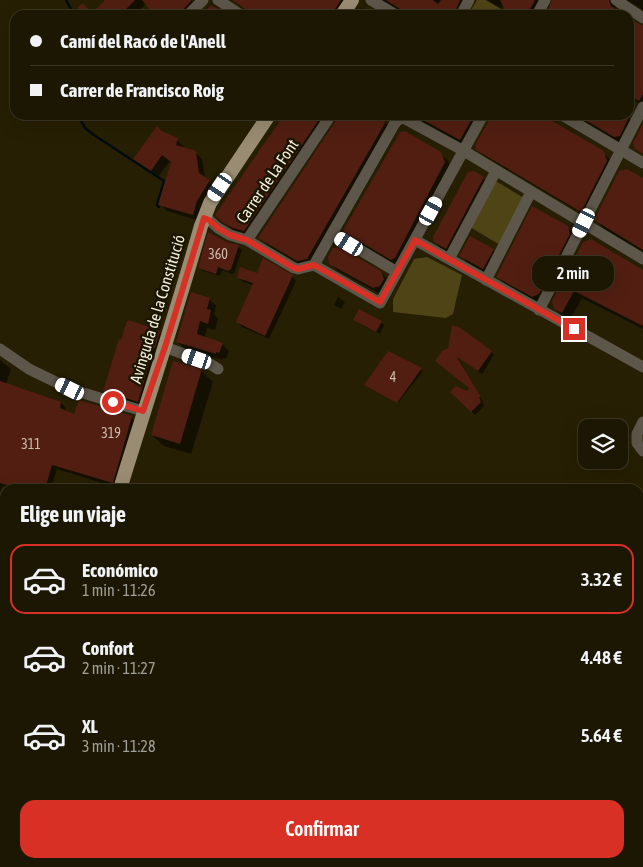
<!DOCTYPE html>
<html lang="es">
<meta charset="utf-8">
<style>
:root{--surface:#1c1702;--page:#292411;--text:#f1f3f6;--muted:#a09f99;--line:#3a3624;--accent:#d93025}
body{margin:0;font-family:"Asap Condensed",sans-serif;background:var(--page);color:var(--text);height:100vh;display:flex;flex-direction:column;font-size:19px;white-space:nowrap}
*{box-sizing:border-box;margin:0}
p{font-size:16px;color:var(--muted)}
.icon{flex:none;width:28px;height:28px;fill:none;stroke:currentColor;stroke-width:2;stroke-linecap:round;stroke-linejoin:round}
.map{position:relative;flex:1;overflow:hidden}
.side{position:absolute;left:0px;top:484px;width:644px;height:384px;display:flex;flex-direction:column;background:var(--surface);border-radius:15px 15px 0 0;box-shadow:0 5px 20px #0002,0 0 0 1px var(--line)}
.side>*{flex:none}
.banner{position:absolute;left:10px;top:10px;width:624px;height:110px;border-radius:15px;box-shadow:0 5px 20px #0002,0 0 0 1px var(--line);display:grid;align-content:center;height:110px;padding:0 20px;background:var(--surface)}
.tools{position:absolute;left:578px;top:419px;display:grid;gap:10px}
.tools a{display:grid;place-items:center;width:50px;height:50px;border-radius:10px;background:var(--surface);box-shadow:0 5px 20px #0002,0 0 0 1px var(--line);font-size:25px}
.end{position:absolute;width:22px;height:22px;margin:-11px;border:6px solid #d93025;background:#fff;box-shadow:0 0 0 2px #fff}
.from{border-radius:50%}
.bubble{position:absolute;height:35px;border-radius:15px;background:var(--surface);box-shadow:0 5px 20px #0002,0 0 0 1px var(--line);font-size:16px;font-weight:600;line-height:35px;text-align:center}
.car{position:absolute;width:15px;height:30px;margin:-15px -8px;border-radius:6px;box-shadow:0 0 4px 1px #0007;background:linear-gradient(#fff 24%,#345 0 40%,#fff 0 76%,#345 0 86%,#fff 0)}
.banner b{display:flex;align-items:center;gap:18px;height:48px;font-size:19px}
.banner b+b{border-top:1px solid var(--line)}
.banner i{width:12px;height:12px;background:var(--text)}
ul{padding:0;list-style:none}
li{display:flex;align-items:center;gap:15px;height:70px;margin:0 10px 8px;padding:0 10px;border:2px solid transparent;border-radius:15px}
li div{flex:1}
li b{display:block;font-size:19px}
li em{font-style:normal;font-weight:600}
li.selected{border-color:var(--accent)}
li>.icon{width:45px;height:45px;stroke-width:1.5}
h2{padding:0 20px;font-size:22px;line-height:60px}
.cta{display:flex;gap:10px;margin-top:auto;padding:10px 20px}
.cta a{flex:1;height:58px;border-radius:15px;background:var(--accent);color:#fff;font-size:20px;font-weight:600;line-height:58px;text-align:center}
.map>svg:first-child{display:block}
</style>
<div class="map">
<svg width="643" height="867" viewBox="0 0 643 867">
<rect width="100%" height="100%" fill="#261f03"/>
<path fill="#4f4415" d="M477 0H487L505 11 502 15H468Z
M494 180 524 198 500 245 470 227Z
M427 257 462 275 453 314 446 318 393 312V299L414 259Z
M0 642 5 643V702L0 701Z"/>
<path fill="#0007" d="M107 0H191L196 5 192 15H147L152 10 146 3 135 15H83H92Z
M232 0H351L344 15H250L248 12Z
M381 0H476L472 1 464 15H406Z
M485 0H546L538 15H504L507 10 504 4 501 9Z
M555 0H623L617 3 615 8 617 11 623 15H547Z
M626 0H643V10L629 1Z
M362 8 374 15H357Z
M629 19 639 26H643V105L629 97Z
M285 115H375L382 119 390 127 392 131 306 268 267 245 259 237 338 120 339 115H336L252 238 242 235 232 229 217 215Z
M414 115H486L468 147 420 121Z
M494 115H540L603 152 611 161 589 218 486 157 477 149Z
M571 115H622L629 118 636 126 622 144 575 116Z
M177 140 184 147 183 149 195 152 202 159 205 178 216 188 200 221 167 211 160 204 172 163 170 161 158 177 142 166 135 159Z
M440 153 448 161 452 171 399 267 353 239 345 231Z
M473 173 483 178 491 186 454 255 443 250 435 242Z
M643 179V252L604 229 596 220Z
M567 227 575 235 540 304 505 284 498 276Z
M226 243 238 247 242 250 234 273 232 274 222 270 220 276 203 271 199 267Z
M584 243 643 271V329L582 298 570 320 563 316 555 308Z
M493 250 500 257 491 276 468 263 461 256Z
M330 263 381 272 389 281 382 295 338 271Z
M258 274 292 276 296 281 269 339 242 327 238 322 253 285 243 282 238 277Z
M338 297 345 302 341 309 334 305Z
M209 299 216 306 214 314 218 319 215 330 207 328 205 338 222 344 229 351 226 359 223 358V360L185 349 178 342Z
M355 320 381 322 384 325 380 334 358 323Z
M158 331 165 338 144 407 110 397 104 391Z
M449 349 491 352 494 355 482 374 458 357 482 400 484 406 475 415 452 392 468 393 470 389Z
M389 353 423 371 398 403 365 385Z
M0 360 11 369 6 384 61 403 66 408 65 411 75 416 131 417 137 422 118 488 57 469 51 489H11L2 486 0 492Z
M201 371 213 382 191 454 164 446 152 435Z
M0 506 5 508V553L0 551Z
M46 862H73L72 867H45Z
M75 862H133L139 867H88Z"/>
<g fill="none" stroke-linecap="round" stroke-linejoin="round">
<path stroke="#000c11" stroke-width="2.5" d="M66 0 74 15
M78 115 85 128 94 135 164 181 157 205 159 207
M497 862 503 867"/>
</g>
<path fill="#521e12" d="M105 0H135L120 15H81L78 7 83 3 92 13Z
M142 0H192L178 15H145L150 10Z
M232 0H341L331 15H250L245 9Z
M386 0H433L438 4 441 0H460L454 15H405L400 9Z
M500 0H535L527 15H502L505 10Z
M552 0H609L611 6 625 15H546Z
M210 6 215 7 227 15H202Z
M629 18 639 24 643 25V94L639 101 629 95Z
M284 115H322L244 231 233 228 222 222 215 215Z
M338 115H378L383 118 385 123 307 259 297 261 258 238 337 119Z
M414 115H474L460 140Z
M492 115H542L604 151 607 161 581 212 476 150 475 145Z
M577 115H625L629 117 620 136 614 137Z
M643 124V154L635 149 633 143Z
M157 126 162 131 178 138 176 145 196 151 199 173 210 180 197 201 193 215 158 205 171 162 162 155 151 171 133 159Z
M405 131 441 152 445 162 395 258 391 260 344 232V229L400 132Z
M627 169 643 178V250L594 220 619 171Z
M474 171 484 177 446 249 434 242 433 237 468 172Z
M532 206 568 226 570 234 539 294 532 297 496 277Z
M208 232 226 242 239 245 231 269 228 271 218 267 216 274 198 268Z
M470 236 494 249 483 269 459 256Z
M591 239 643 270V326L574 291 562 313 554 309 552 301 583 242Z
M340 247 381 271 384 279 380 286 373 288 329 264 328 257 333 248Z
M263 258 293 275 265 336 236 322 253 283 237 278 240 267 257 273Z
M191 292 210 298 207 309 211 310 208 324 200 321 197 334 223 343 219 353 216 352V354L176 342Z
M359 309 382 321 376 332 353 320Z
M128 320 159 330V332H160L155 348H154L138 402 103 391 119 339 121 340 127 321H128Z
M452 325 459 327 492 351 478 371 457 357 481 397H479L481 402 471 412 450 392 456 386 467 391 469 388 435 361 442 351 448 348Z
M388 351 422 368 397 403 364 385Z
M173 361 202 369 180 444 151 435Z
M0 381 61 402 60 408 74 414 79 400 132 416 113 483 52 465 45 489H20L0 483Z"/>
<g fill="none" stroke-linecap="round" stroke-linejoin="round">
<path stroke="#5d564a" stroke-width="11" d="M218 0 241 15
M371 0 396 15
M616 0 643 18
M188 15 203 0
M461 15 469 0
M537 15 545 0
M398 115 464 151 643 259
M562 115 643 163
M204 218 209 220 218 228 230 235 247 240 294 268 298 269 314 265 380 303 483 115
M333 234 397 272
M247 240 331 115
M415 240 643 367
M449 259 496 171
M314 265 395 123 403 115
M486 280 531 192
M539 310 643 107
M165 347 210 364 218 369
M0 349 29 369 70 389 143 411
M643 422 637 434V443L643 451
M0 558 5 559
M143 867 145 862"/>
<path stroke="#9a8c73" stroke-width="14" d="M342 15 352 0
M120 489C147 401 176 314 201 226L210 203 269 115
M0 738 5 729"/>
</g>
<g fill="none" stroke-linecap="round" stroke-linejoin="round">
<path stroke="#d93025" stroke-width="6" d="M113 402 143 411 166 344 204 218 209 220 218 228 230 235 247 240 294 268 298 269 314 265 380 302 415 240 574 329"/>
</g>
<g text-anchor="middle" stroke-width="5" stroke-linejoin="round" paint-order="stroke">
<g font-size="14" fill="#ccbcac">
<text x="218" y="259">360</text>
<text x="393" y="382">4</text>
<text x="111" y="438">319</text>
<text x="31" y="449">311</text>
</g>
<g font-size="16" fill="#f4f0df" stroke="#1c1600">
<text transform="translate(267 181) rotate(-56)" y="6">Carrer de La Font</text>
<text transform="translate(157 309) rotate(-73)" y="6">Avinguda de la Constitució</text>
</g>
</g>
</svg>
<div class="tools">
<a><svg class="icon" aria-label="layers" viewBox="0 0 24 24"><path d="M12 4l9 5-9 5-9-5zM3 14l9 5 9-5"/></svg></a>
</div>
<i class="end from" style="left:113px;top:402px"></i>
<i class="end" style="left:574px;top:329px"></i>
<div class="bubble" style="left:532px;top:256px;width:82px">2 min</div>
<i class="car" style="left:220px;top:187px;rotate:214deg"></i>
<i class="car" style="left:431px;top:211px;rotate:29deg"></i>
<i class="car" style="left:584px;top:223px;rotate:207deg"></i>
<i class="car" style="left:349px;top:244px;rotate:301deg"></i>
<i class="car" style="left:197px;top:359px;rotate:289deg"></i>
<i class="car" style="left:70px;top:389px;rotate:296deg"></i>
<div class="banner">
<b><i class="from"></i>Camí del Racó de l'Anell</b>
<b><i></i>Carrer de Francisco Roig</b>
</div>
<section class="side">
<h2>Elige un viaje</h2>
<ul>
<li class="selected"><svg class="icon" aria-label="car" viewBox="0 0 24 24"><path d="M5 17H2v-5l4-1 3-4h7l3 4 3 1v5h-3M9 17h6M6 11h13"/><circle cx="7" cy="17" r="2"/><circle cx="17" cy="17" r="2"/></svg><div><b>Económico</b><p>1 min · 11:26</p></div><em>3.32 €</em></li>
<li><svg class="icon" aria-label="car" viewBox="0 0 24 24"><path d="M5 17H2v-5l4-1 3-4h7l3 4 3 1v5h-3M9 17h6M6 11h13"/><circle cx="7" cy="17" r="2"/><circle cx="17" cy="17" r="2"/></svg><div><b>Confort</b><p>2 min · 11:27</p></div><em>4.48 €</em></li>
<li><svg class="icon" aria-label="car" viewBox="0 0 24 24"><path d="M5 17H2v-5l4-1 3-4h7l3 4 3 1v5h-3M9 17h6M6 11h13"/><circle cx="7" cy="17" r="2"/><circle cx="17" cy="17" r="2"/></svg><div><b>XL</b><p>3 min · 11:28</p></div><em>5.64 €</em></li>
</ul>
<div class="cta"><a>Confirmar</a></div>
</section>
</div>
